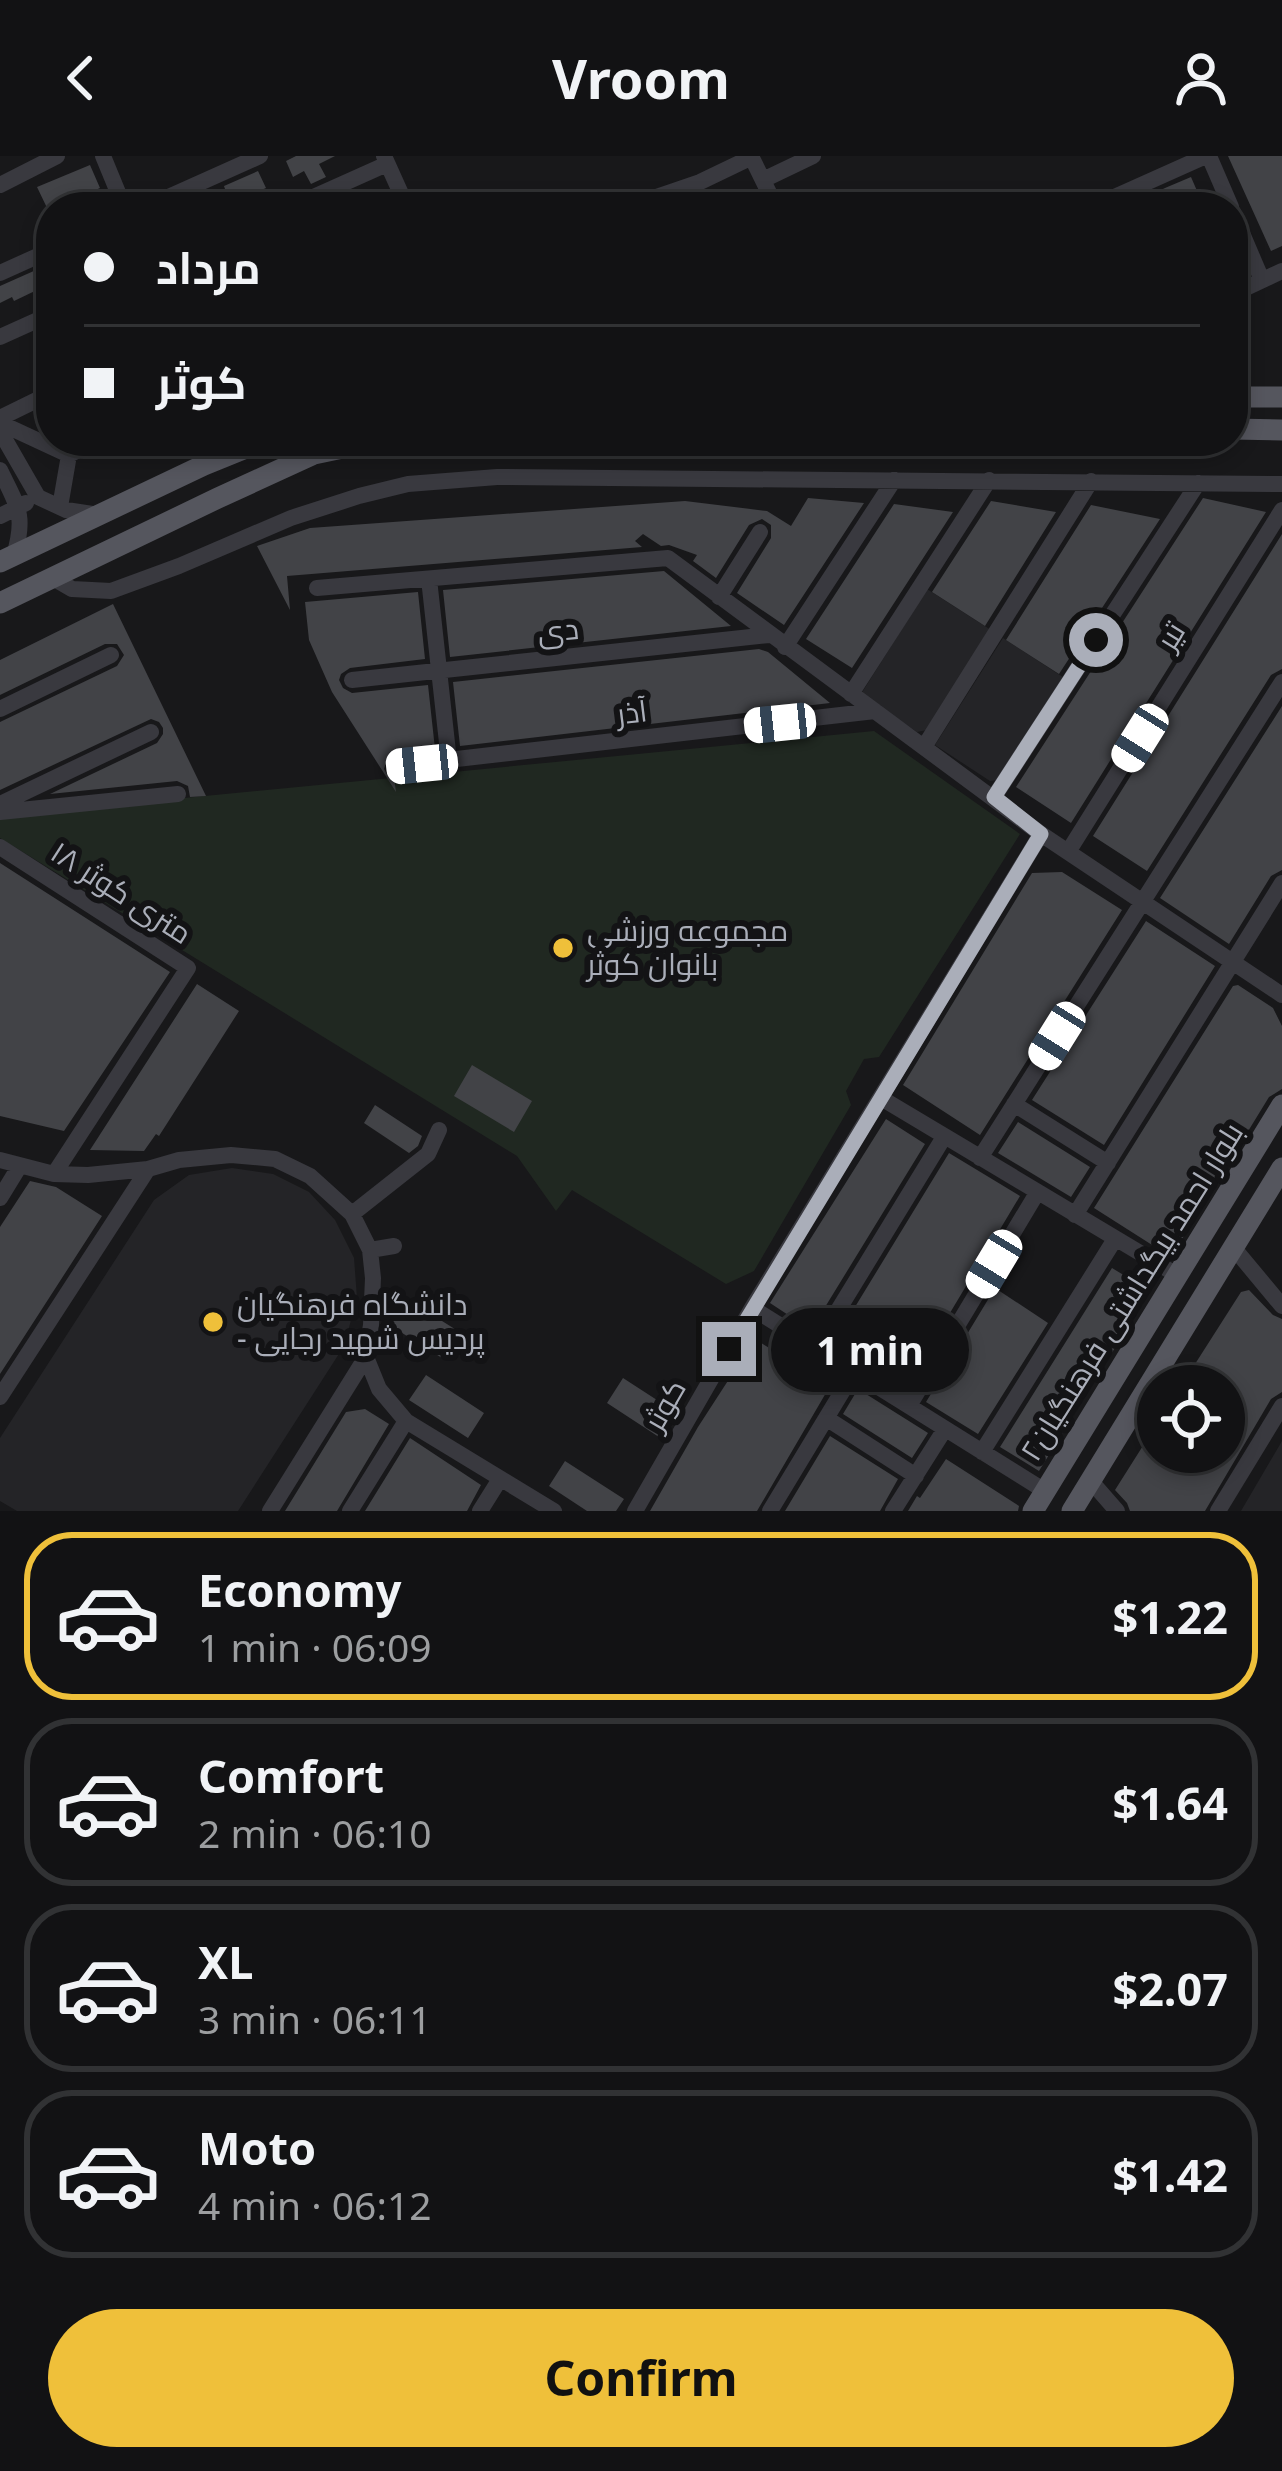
<!DOCTYPE html>
<meta charset="utf-8">
<style>
:root{--surface:#121214;--page:#1f2022;--text:#f1f3f6;--muted:#9c9ea0;--line:#313234;--accent:#efc03a}
body{margin:0;font-family:"Noto Sans",Cairo,sans-serif;background:var(--page);color:var(--text);height:100vh;display:flex;flex-direction:column;font-size:45px;white-space:nowrap}
*{box-sizing:border-box;margin:0}
p{font-size:39px;color:var(--muted)}
.icon{flex:none;width:66px;height:66px;fill:none;stroke:currentColor;stroke-width:2;stroke-linecap:round;stroke-linejoin:round}
.map{position:relative;height:1355px;overflow:hidden}
.details{display:flex;flex-direction:column;background:var(--surface);flex:1}
.details>*{flex:none}
.hud{position:absolute;left:36px;top:36px;width:1212px;height:264px;border-radius:48px;box-shadow:0 6px 18px #0003,0 0 0 3px var(--line);display:grid;align-content:center;height:264px;padding:0 48px;background:var(--surface)}
.tools{position:absolute;left:1137px;top:1209px;display:grid;gap:24px}
.tools a{display:grid;place-items:center;width:108px;height:108px;border-radius:50%;background:var(--surface);box-shadow:0 6px 18px #0003,0 0 0 3px var(--line);font-size:60px}
.end{position:absolute;width:54px;height:54px;margin:-27px;border:15px solid #aaaeb9;background:#111;box-shadow:0 0 0 6px #111}
.from{border-radius:50%}
.bubble{position:absolute;height:84px;border-radius:42px;background:var(--surface);box-shadow:0 6px 18px #0003,0 0 0 3px var(--line);font-size:39px;font-weight:700;line-height:84px;text-align:center}
.car{position:absolute;width:36px;height:72px;margin:-36px -18px;border-radius:15px;box-shadow:0 0 9px 3px #0007;background:linear-gradient(#fff 24%,#345 0 40%,#fff 0 76%,#345 0 86%,#fff 0)}
.hud b{display:flex;align-items:center;gap:42px;height:114px;font-size:45px}
.hud b+b{border-top:3px solid var(--line)}
.hud i{width:30px;height:30px;background:var(--text)}
ul{padding:21px 0 0;list-style:none}
li{display:flex;align-items:center;gap:36px;height:168px;margin:0 24px 18px;padding:0 24px;border:6px solid var(--line);border-radius:48px}
li div{flex:1}
li b{display:block;font-size:45px}
li em{font-style:normal;font-weight:700}
li.active{border-color:var(--accent)}
li>.icon{width:108px;height:108px;stroke-width:1.5}
.cta{display:flex;gap:24px;margin-top:auto;padding:24px 48px}
.cta a{flex:1;height:138px;border-radius:72px;background:var(--accent);color:#111;font-size:48px;font-weight:700;line-height:138px;text-align:center}
header{display:flex;justify-content:space-between;align-items:center;height:156px;padding:0 48px;background:var(--surface);font-size:54px;font-weight:700}
.map>svg:first-child{display:block}
</style>
<header><svg class="icon" aria-label="back" viewBox="0 0 24 24"><path d="M15 5l-7 7 7 7"/></svg>Vroom<svg class="icon" aria-label="person" viewBox="0 0 24 24"><circle cx="12" cy="8" r="4"/><path d="M4 21q1-7 8-7t8 7"/></svg></header>
<div class="map">
<svg width="1282" height="1355" viewBox="0 0 1282 1355">
<rect width="100%" height="100%" fill="#18181a"/>
<path fill="#242427" d="M927 433 991 474 927 574 917 576 861 538Z
M1003 482 1066 523 1000 624 990 625 935 589Z
M232 1012 273 1018 309 1036 335 1064 354 1102 357 1142 344 1190 238 1355H17L0 1345V1282L154 1044 189 1019Z
M1282 1285V1355H1241Z"/>
<path fill="#202821" d="M874 575 1020 678 879 901 864 903 846 935 851 949 754 1115 726 1128 572 1034 556 1055 517 1000 0 682V660Z"/>
<path fill="#424347" d="M296 0H335L319 8 326 21 311 28 304 15 293 21 286 5Z
M1228 0H1282V90L1271 95Z
M90 9 100 32 58 51H51L49 56 37 31Z
M258 15 266 32 230 48 224 30Z
M1191 21 1204 51H1126L1165 32Z
M45 110 51 124 36 131 37 134 14 145 12 141 0 147V130Z
M808 342 864 347 784 469 737 437 771 382V369L762 363 749 369 716 422 693 405 697 399 669 389 661 390 643 378 635 385 642 391 287 420 290 454 257 390 310 372 685 345 767 355 791 370Z
M1203 342 1266 356 1071 667 1016 631Z
M991 345 1056 356 985 470 932 436Z
M894 348 953 356 852 512 806 483Z
M1091 349 1160 363 1059 518 1006 484Z
M1282 378V513L1271 519 1147 715 1093 680Z
M664 415 731 470 450 501 443 434Z
M418 436 425 503 350 512 341 518 339 524 343 532 352 537 428 529 435 593 388 601 384 613 387 618 394 622 396 636 332 536 309 484 305 446Z
M113 448 206 640 190 641 188 630 177 625 50 638 157 587 163 578V572L159 566 151 563 0 634V566L117 510 124 499 117 488H105L0 539V504Z
M759 493 768 496 830 547 460 590 453 526Z
M1282 550V714L1271 720 1229 788 1160 742Z
M0 707 170 816 64 975 0 960Z
M1062 716 1122 754 980 979 903 929 1032 717Z
M1146 765 1215 810 1104 989 1032 944Z
M197 828 239 855 159 980 156 978 144 995 90 994Z
M1238 829 1273 852 1282 870V933L1269 941 1171 1101 1094 1052 1233 830Z
M472 909 532 945 514 976 454 940Z
M375 949 422 980 418 990 409 997 364 967Z
M886 963 925 988 811 1174 770 1147Z
M1018 966 1090 1011 1071 1041 998 997Z
M949 997 1020 1040 905 1232 833 1187Z
M30 1025 56 1031 102 1060 0 1218V1071Z
M1112 1112 1150 1135 1039 1315 1000 1291Z
M995 1132 1048 1167 978 1278 926 1246Z
M1249 1134 1273 1159 1282 1163V1236L1271 1243 1205 1355H1130L1127 1347 1115 1334 1158 1266V1296H1224V1230H1181L1241 1136Z
M399 1138 458 1175 442 1202 391 1170Z
M755 1183 830 1230 757 1355H650L698 1271Z
M426 1219 484 1257 468 1282 409 1244Z
M623 1222 677 1257 662 1283 607 1247Z
M858 1233 928 1277 912 1302 843 1258Z
M365 1253 389 1268 337 1355H285L346 1256Z
M830 1280 898 1323 880 1355H785Z
M410 1282 481 1329 467 1355H365Z
M946 1303 1019 1350 1018 1355H908L917 1340 920 1342Z
M565 1305 624 1343 616 1355H587L549 1330Z"/>
<g fill="none" stroke-linecap="round" stroke-linejoin="round">
<path stroke="#39393f" stroke-width="16" d="M103 0 124 51
M384 0 407 51
M751 0 776 51
M1209 0 1231 51
M763 24 813 0
M0 29 57 0
M146 51 260 0
M291 51 387 8
M627 51 700 26 752 1
M1092 51 1206 0
M1233 56 1262 124
M0 117 51 94
M1233 138 1282 115
M0 181 51 158
M0 262 51 237
M0 267 69 299 96 285
M0 275 38 341 66 354 99 359
M0 314C18 351 26 359 14 400
M60 351 69 299
M0 360 26 347
M53 422 72 433 111 435 179 410 291 362 359 340 408 328 497 321 1282 328
M429 423 449 605
M317 432 668 402 1041 678 1282 839
M719 441 760 376
M785 491 894 324
M352 524 769 479
M851 538 989 324
M0 553 111 499
M924 591 1091 325
M396 610 875 555
M994 641 1198 327
M0 648 151 576
M0 656 178 638
M0 691 188 812 54 1018
M1068 696 1282 354
M881 942 1177 1119
M1014 948 1108 1007
M980 1002 1282 526
M0 1004 54 1018 88 1019 148 1013 179 1004 231 999 275 1003 310 1020 352 1058 370 1094 373 1122 371 1169 366 1201 379 1233 406 1265 554 1355
M0 1042 19 1011
M352 1058 428 998 439 974
M1075 1059 1282 727
M1233 1091 1282 1150
M370 1094 394 1090
M752 1152 1045 1335
M815 1192 944 981
M0 1241 148 1013
M909 1250 1037 1037
M826 1262 916 1320
M982 1296 1115 1083
M1090 1324 1117 1355
M270 1355 366 1201
M350 1355 406 1265
M480 1355 500 1323
M635 1355 752 1152 1041 678
M770 1355 854 1216
M893 1355 945 1273
M1218 1355 1282 1250"/>
<path stroke="#55565e" stroke-width="21" d="M1233 241H1282
M1233 273 1282 274
M0 406 204 309 263 285
M0 447 218 342 314 298 376 285
M1033 1355 1282 949
M1072 1355 1282 1012"/>
</g>
<g fill="none" stroke-linecap="round" stroke-linejoin="round">
<path stroke="#aaaeb9" stroke-width="15" d="M729 1193 1041 678 994 641 1096 484"/>
</g>
<g fill="#efc03a" stroke="#131315" stroke-width="4.5">
<circle cx="563" cy="792" r="12"/>
<circle cx="213" cy="1166" r="12"/>
</g>
<g text-anchor="middle" stroke-width="12" stroke-linejoin="round" paint-order="stroke">
<g font-size="30" fill="#aaaeb9" stroke="#131315">
<text transform="translate(558 475) rotate(-6)" y="10">دی</text>
<text transform="translate(1171 480) rotate(-58)" y="10">تیر</text>
<text transform="translate(632 557) rotate(-7)" y="10">آذر</text>
<text transform="translate(121 737) rotate(33)" y="10">۱۸ متری کوثر</text>
<text transform="translate(1132 1136) rotate(-58)" y="10">بلوار احمد بیگداشتی فرهنگیان۲</text>
<text transform="translate(665 1249) rotate(-60)" y="10">کوثر</text>
</g>
<g font-size="30" fill="#aaaeb9" stroke="#131315" text-anchor="start">
<text x="587" y="785">مجموعه ورزشی<tspan x="587" dy="34">بانوان کوثر</tspan></text>
<text x="237" y="1159">دانشگاه فرهنگیان<tspan x="237" dy="34">- پردیس شهید رجایی</tspan></text>
</g>
</g>
</svg>
<div class="tools">
<a><svg class="icon" aria-label="locate" viewBox="0 0 24 24"><circle cx="12" cy="12" r="6"/><path d="M12 2v4M12 18v4M2 12h4M18 12h4"/></svg></a>
</div>
<i class="end from" style="left:1096px;top:484px"></i>
<i class="end" style="left:729px;top:1193px"></i>
<div class="bubble" style="left:771px;top:1152px;width:198px">1 min</div>
<i class="car" style="left:780px;top:567px;rotate:264deg"></i>
<i class="car" style="left:1140px;top:582px;rotate:212deg"></i>
<i class="car" style="left:422px;top:608px;rotate:264deg"></i>
<i class="car" style="left:1057px;top:880px;rotate:212deg"></i>
<i class="car" style="left:994px;top:1108px;rotate:211deg"></i>
<div class="hud">
<b><i class="from"></i>مرداد</b>
<b><i></i>کوثر</b>
</div>
</div>
<section class="details">
<ul>
<li class="active"><svg class="icon" aria-label="car" viewBox="0 0 24 24"><path d="M5 17H2v-5l4-1 3-4h7l3 4 3 1v5h-3M9 17h6M6 11h13"/><circle cx="7" cy="17" r="2"/><circle cx="17" cy="17" r="2"/></svg><div><b>Economy</b><p>1 min · 06:09</p></div><em>$1.22</em></li>
<li><svg class="icon" aria-label="car" viewBox="0 0 24 24"><path d="M5 17H2v-5l4-1 3-4h7l3 4 3 1v5h-3M9 17h6M6 11h13"/><circle cx="7" cy="17" r="2"/><circle cx="17" cy="17" r="2"/></svg><div><b>Comfort</b><p>2 min · 06:10</p></div><em>$1.64</em></li>
<li><svg class="icon" aria-label="car" viewBox="0 0 24 24"><path d="M5 17H2v-5l4-1 3-4h7l3 4 3 1v5h-3M9 17h6M6 11h13"/><circle cx="7" cy="17" r="2"/><circle cx="17" cy="17" r="2"/></svg><div><b>XL</b><p>3 min · 06:11</p></div><em>$2.07</em></li>
<li><svg class="icon" aria-label="car" viewBox="0 0 24 24"><path d="M5 17H2v-5l4-1 3-4h7l3 4 3 1v5h-3M9 17h6M6 11h13"/><circle cx="7" cy="17" r="2"/><circle cx="17" cy="17" r="2"/></svg><div><b>Moto</b><p>4 min · 06:12</p></div><em>$1.42</em></li>
</ul>
<div class="cta"><a>Confirm</a></div>
</section>
